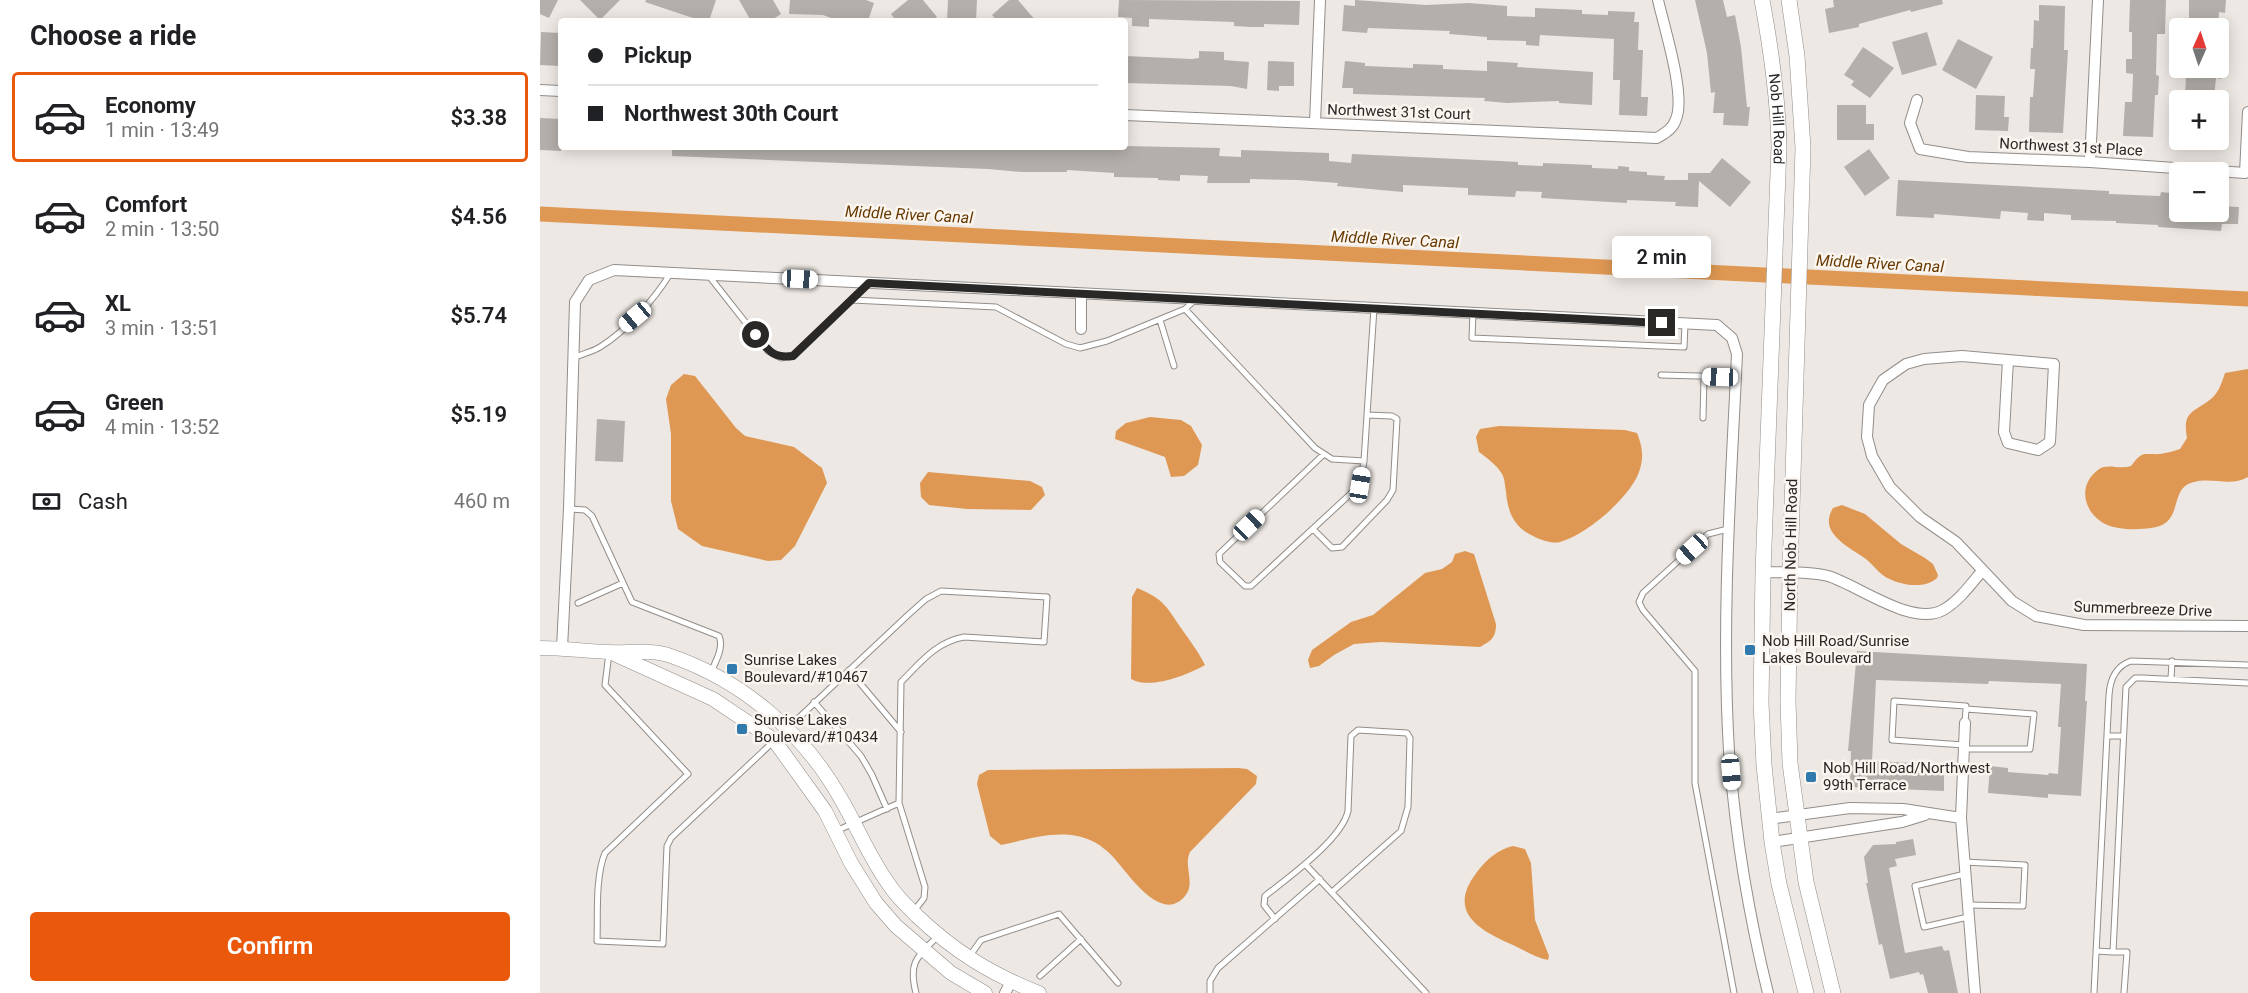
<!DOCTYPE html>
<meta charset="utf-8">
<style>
:root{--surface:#fff;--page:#f2f2f2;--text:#202124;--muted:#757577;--line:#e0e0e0;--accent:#ea580c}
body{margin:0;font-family:Roboto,sans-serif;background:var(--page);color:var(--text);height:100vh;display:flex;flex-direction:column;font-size:22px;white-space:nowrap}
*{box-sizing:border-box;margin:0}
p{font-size:20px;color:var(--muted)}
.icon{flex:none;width:33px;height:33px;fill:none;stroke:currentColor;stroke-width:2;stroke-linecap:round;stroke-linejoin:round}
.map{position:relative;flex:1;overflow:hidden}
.side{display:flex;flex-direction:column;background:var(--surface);width:540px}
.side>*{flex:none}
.top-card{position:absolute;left:18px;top:18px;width:570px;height:132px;border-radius:6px;box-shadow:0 3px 15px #0003;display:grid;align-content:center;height:132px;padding:0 30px;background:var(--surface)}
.needle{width:39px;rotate:3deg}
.tools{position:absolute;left:1629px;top:18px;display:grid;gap:12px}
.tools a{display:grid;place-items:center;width:60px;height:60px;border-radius:6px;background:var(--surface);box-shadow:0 3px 15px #0003;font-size:30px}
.end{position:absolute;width:27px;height:27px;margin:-14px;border:8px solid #2a2827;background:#fff;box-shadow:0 0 0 3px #fff}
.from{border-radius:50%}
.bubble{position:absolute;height:42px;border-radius:6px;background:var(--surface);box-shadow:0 3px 15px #0003;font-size:20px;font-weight:600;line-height:42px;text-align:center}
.car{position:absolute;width:18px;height:36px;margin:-18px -9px;border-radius:8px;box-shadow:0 0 4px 2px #0007;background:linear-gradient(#fff 24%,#345 0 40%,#fff 0 76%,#345 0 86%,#fff 0)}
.top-card b{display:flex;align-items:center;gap:21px;height:57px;font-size:22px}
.top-card b+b{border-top:2px solid var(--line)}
.top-card i{width:15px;height:15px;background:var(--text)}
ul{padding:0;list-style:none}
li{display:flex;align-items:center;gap:18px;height:90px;margin:0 12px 9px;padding:0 18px;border:3px solid transparent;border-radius:6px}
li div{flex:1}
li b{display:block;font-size:22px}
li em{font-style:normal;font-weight:600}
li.selected{border-color:var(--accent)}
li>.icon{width:54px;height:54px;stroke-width:1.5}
h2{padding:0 30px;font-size:27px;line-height:72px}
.pay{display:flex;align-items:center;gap:15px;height:66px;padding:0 30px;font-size:22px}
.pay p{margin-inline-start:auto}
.primary-button{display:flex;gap:12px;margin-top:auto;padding:12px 30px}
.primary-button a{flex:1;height:69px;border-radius:6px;background:var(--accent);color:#fff;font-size:24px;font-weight:600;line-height:69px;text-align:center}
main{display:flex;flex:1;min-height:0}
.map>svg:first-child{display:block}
</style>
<main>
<section class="side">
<h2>Choose a ride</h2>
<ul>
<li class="selected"><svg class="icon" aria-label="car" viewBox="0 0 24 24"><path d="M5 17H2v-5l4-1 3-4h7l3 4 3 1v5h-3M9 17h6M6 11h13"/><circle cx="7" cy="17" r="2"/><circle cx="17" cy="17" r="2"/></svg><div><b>Economy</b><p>1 min · 13:49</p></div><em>$3.38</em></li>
<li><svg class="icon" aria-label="car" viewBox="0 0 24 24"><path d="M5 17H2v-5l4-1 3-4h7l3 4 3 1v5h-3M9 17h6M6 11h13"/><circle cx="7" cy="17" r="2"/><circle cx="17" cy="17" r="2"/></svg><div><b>Comfort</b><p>2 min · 13:50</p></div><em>$4.56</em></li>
<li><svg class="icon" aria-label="car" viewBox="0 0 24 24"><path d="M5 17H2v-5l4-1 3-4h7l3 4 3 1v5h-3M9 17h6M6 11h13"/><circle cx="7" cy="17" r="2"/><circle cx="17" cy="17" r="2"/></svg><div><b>XL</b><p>3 min · 13:51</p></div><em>$5.74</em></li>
<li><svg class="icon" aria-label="car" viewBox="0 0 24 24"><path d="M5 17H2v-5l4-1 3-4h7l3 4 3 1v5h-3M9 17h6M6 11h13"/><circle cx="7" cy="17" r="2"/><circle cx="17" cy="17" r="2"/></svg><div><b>Green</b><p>4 min · 13:52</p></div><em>$5.19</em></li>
</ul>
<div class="pay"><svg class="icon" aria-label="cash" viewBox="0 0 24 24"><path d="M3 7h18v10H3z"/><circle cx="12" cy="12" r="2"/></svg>Cash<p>460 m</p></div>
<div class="primary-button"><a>Confirm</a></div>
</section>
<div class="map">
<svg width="1708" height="993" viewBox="0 0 1708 993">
<rect width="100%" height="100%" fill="#ede8e3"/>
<path fill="#df9853" d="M1708 369V477C1691 487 1672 477 1654 482 1627 488 1646 524 1611 528 1598 530 1577 530 1565 524 1548 515 1539 495 1550 478 1553 474 1559 468 1564 467 1572 465 1581 469 1591 466 1603 450 1603 455 1620 454 1627 453 1634 451 1640 449L1647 438C1642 410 1654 413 1672 398 1679 392 1682 382 1685 373Z
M144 374 155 376 196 428 205 436 254 447 282 468 287 483 255 546 241 560 228 561 162 546 138 529 131 501V434L126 399 131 385Z
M610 417 641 420 651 426 662 445 658 465 644 476 631 477 625 457 575 439 576 431 586 423Z
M959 426 1085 430 1097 433C1102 445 1104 456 1100 469 1093 495 1047 535 1020 542 1012 544 1001 540 993 536 974 527 968 513 966 492 965 487 965 479 962 474 957 465 947 458 939 452L936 437 940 429Z
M388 472 490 481 502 487 505 495 491 510 427 509 389 505 381 497 380 483Z
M1302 505 1325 514 1361 544 1385 558 1393 564 1398 575 1397 578C1384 590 1358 585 1344 576 1336 570 1331 562 1323 557 1307 546 1278 532 1293 508Z
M925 551 934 554 956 624C956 638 951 641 940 647L841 642 814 644 794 655 779 666 770 668 768 660 772 650 811 622 833 615 885 573 902 569 912 562 915 554Z
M597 588C624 599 626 606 641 628 650 641 658 651 665 665 647 675 610 690 591 679L592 597Z
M698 768 707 769 717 776 716 784 650 852C643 866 656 883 645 896 621 925 588 873 574 858 569 852 559 844 552 841 523 827 490 839 461 845L450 836 437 784 439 775 448 770Z
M973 846 985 849 991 863 995 920 1009 956 1008 960C996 958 984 950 973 945 939 930 906 912 937 872 946 860 958 849 973 846Z"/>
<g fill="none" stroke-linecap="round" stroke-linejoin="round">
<path stroke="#df9853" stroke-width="15" d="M0 214 1708 299"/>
</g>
<path fill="#b4afab" d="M0 0H18L9 18 0 14Z
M40 0H80L60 20Z
M106 0H176L169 21H162L105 2Z
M199 0H233L241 14 230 21H211Z
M250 0H326L334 3 328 21H299L283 15 249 14Z
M368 0H383L397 17 392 21H356L351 14Z
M408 0H437L436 21H407Z
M469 0H478L496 21H457L452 15Z
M579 0 760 1 759 25 724 24V27H711L694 26V22L609 19V27L592 26V18L578 17Z
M815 0 886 5 929 3 967 6V16L995 17V8L1042 10V14L1068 15V11L1095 12 1094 22H1099L1098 50H1103L1101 97H1108L1107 116 1079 115 1080 80H1073L1074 39 1000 35 999 46 986 45V41L947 40V37L909 34 910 31 828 28 827 33 802 31 804 5 815 6Z
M1155 0H1183L1187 17 1195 15 1201 47 1207 107H1210L1208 126 1183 125 1184 113H1173L1175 92 1171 93 1167 53Z
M1293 0H1402L1403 4 1371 12 1370 10 1319 24V27L1289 33 1285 9 1294 7Z
M1590 0H1626L1625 34H1617L1616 75 1619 76 1618 95H1615L1613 137 1583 136 1585 102H1592L1593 74 1586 73V59H1592V32H1589Z
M1649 0H1686L1685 13 1679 12 1678 28H1649Z
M1499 5 1525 6 1524 50H1528L1523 133 1489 132 1490 97H1493L1495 69H1490L1491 48H1493L1494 20 1499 21Z
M1 32 21 33V66L0 65Z
M1387 32 1397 65 1362 75 1352 42Z
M1418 39 1453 57 1436 89 1402 70Z
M1323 47 1354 68 1330 98 1311 85 1314 81 1304 75Z
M659 51 684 52V60L709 62 707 89 691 86 585 83V56L652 59 659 58Z
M728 61 754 62V86H739V91L727 90Z
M805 61 825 63V66L873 68V64L903 65V69L947 71V61L978 63 977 67 1053 72 1052 105 1019 103V101L967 103 944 101 945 98 813 94V88H802Z
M1652 68H1682L1681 79 1676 78 1674 98 1645 96 1646 76 1651 77Z
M1436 95 1465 96 1464 117H1469L1468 131 1435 130Z
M1297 105H1326V124H1334V140H1297Z
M0 118 21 119V151L0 150Z
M585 146 680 148 679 156 701 157V150L789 153V161L811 163 812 154 960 161 978 162V165L1003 166V163L1052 165V168L1078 169V166L1089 167V171L1107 172V175L1125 176 1124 180H1148V173H1170L1182 158 1211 182 1190 207 1159 181 1158 207 1135 206 1136 202 1087 200V203L1001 198 1002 192 976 191 975 197 928 195V188L863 185V192L797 186 798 183 757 180 710 179V183H667L668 176 640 175V181L618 180V178L574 177V173L527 170V172H482L448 169 132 156V147Z
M1329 149 1350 178 1325 196 1304 167Z
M1358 180 1569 191V194L1620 196 1621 192 1640 194V212H1678V206L1699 207 1698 224H1682L1681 231 1618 227V225L1576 223V221L1531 220V215L1504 213V221L1487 220 1488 213 1461 211 1460 219 1394 214V218L1356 216Z
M57 419 85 421 83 462 55 461Z
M1317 651 1547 664 1545 701H1547L1541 796 1508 794V798L1448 793 1450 766 1468 768V772L1508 775 1509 773 1518 774 1521 727H1518L1521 684 1449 681 1448 684 1336 680 1332 761 1395 764 1394 773 1404 774V791L1310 787 1311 751H1308Z
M1373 839 1376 855 1355 859 1357 866 1349 868 1365 953 1402 946 1404 951 1409 950 1418 993H1388L1383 974 1380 975 1379 972 1350 979 1342 944 1339 945 1326 883H1328L1324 857 1333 845 1356 844V842Z"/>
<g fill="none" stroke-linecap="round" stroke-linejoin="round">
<g stroke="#928d89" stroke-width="7">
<path id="service" d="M169 276 228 351 241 358 253 355 327 285
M312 300 456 307 526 344 540 348 567 341 645 309 655 300
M645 309 775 448 792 459 824 461
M933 313 932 338 1144 347 1145 324
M620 320 634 366
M33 358C42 354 52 352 60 347 86 331 114 300 130 274
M1121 375 1196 377
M1163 418 1164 377
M784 454 679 554 680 562 705 586H711L820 485 824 461 834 308
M30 509 45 510 52 516 92 602 179 636C184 647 176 661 171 672
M773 529 792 548 802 547 847 500 853 490 857 419 852 416 827 415
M1188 529 1168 534 1103 593 1099 602 1103 610 1155 671V783L1194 993
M38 603 83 583
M69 653 65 685 148 774 65 853C55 877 58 915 57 941L123 944 127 846 131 838 368 615 386 599 401 591 507 597 504 642 424 637C396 642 381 662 361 682L359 803 296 831
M309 670 361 732
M1631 679 1632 661
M274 702 321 756 332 775 347 809
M1567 736H1583
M1424 745 1352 740 1354 701 1426 706V709
M1424 749H1490L1494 714 1426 709 1425 723
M359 803 385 887 384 898 374 911
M1424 862 1485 865 1483 906 1427 905
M765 864 886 993
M1425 874 1375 886 1384 927 1428 917
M735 919 724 905 725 896C749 877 802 839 808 811L811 736 818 730 867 733 870 738 868 807 861 831 792 892
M1556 951 1573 952
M429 957 441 940 519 914 578 983
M500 976 541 939
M376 993C368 962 377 957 398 936
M670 993V981L678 968 780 879
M1554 993 1569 695C1570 680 1576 666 1591 661L1708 665
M1584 993 1587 952H1573L1586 687 1595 678H1602L1708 683"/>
</g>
<g stroke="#928d89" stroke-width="12">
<path id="minor" d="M0 90 21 91
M1377 100 1370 123 1380 149 1428 157 1550 162 1705 173 1708 112
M585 115 1117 138C1125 133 1133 129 1136 119 1146 95 1124 27 1118 0
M775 123 780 0
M1550 162 1558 0
M541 329V294
M1468 360 1464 432 1468 443 1498 450 1510 442 1514 364 1422 356 1384 359 1366 364 1343 380 1329 405 1327 437 1332 456 1350 487 1380 517 1416 542 1472 601 1496 616 1544 625 1708 626
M1223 572C1243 573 1268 571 1288 576 1318 585 1372 627 1403 610 1419 601 1431 584 1442 571
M22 648 29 509 35 302 49 280 74 270 1177 325 1192 338 1197 354C1191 486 1181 619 1189 751 1195 834 1208 912 1228 993
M1425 723 1421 818 1435 993
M1229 819 1310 808 1363 809 1421 818
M1232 842 1362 822 1385 815
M465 993 471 982"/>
</g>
<g stroke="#928d89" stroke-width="15">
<path id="tertiary" d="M0 648C23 648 45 651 68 652 88 653 112 649 131 656 203 681 264 733 301 799 318 828 330 859 350 886 357 897 368 907 377 916 415 952 451 974 499 993
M74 654 173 699 234 740 285 811 311 863 336 903 356 926 411 973 445 993"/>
</g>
<g stroke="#928d89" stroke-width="16">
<g id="secondary">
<path id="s1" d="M1222 0C1231 49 1238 96 1239 146L1223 572 1221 703 1224 765 1232 842 1239 884 1266 993"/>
<path d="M1249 0 1257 56 1263 148 1250 573 1248 701 1250 763 1266 882 1293 993"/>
</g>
</g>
<use href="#service" stroke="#fff" stroke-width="5"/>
<use href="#minor" stroke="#fff" stroke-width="10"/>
<use href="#tertiary" stroke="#fff" stroke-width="14"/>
<use href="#secondary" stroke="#fff" stroke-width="15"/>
</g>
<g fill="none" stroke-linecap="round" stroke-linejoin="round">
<path stroke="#2a2827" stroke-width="8" d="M216 335C228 350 233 359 253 356L329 283 1122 323"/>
</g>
<g fill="#307aae" stroke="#fbf5f0" stroke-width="2">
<rect x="1204" y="644" width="12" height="12" rx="3"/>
<rect x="186" y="663" width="12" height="12" rx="3"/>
<rect x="196" y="723" width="12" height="12" rx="3"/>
<rect x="1265" y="771" width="12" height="12" rx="3"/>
</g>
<g text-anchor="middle" stroke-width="5" stroke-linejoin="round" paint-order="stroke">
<g font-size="15" fill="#2a2827" stroke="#fbf5f0">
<text transform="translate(859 112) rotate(2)" y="5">Northwest 31st Court</text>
<text dy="5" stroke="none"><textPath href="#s1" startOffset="120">Nob Hill Road</textPath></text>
<text transform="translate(1531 147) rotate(3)" y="5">Northwest 31st Place</text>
<text transform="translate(1251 545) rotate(-89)" y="5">North Nob Hill Road</text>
<text transform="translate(1603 609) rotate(2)" y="5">Summerbreeze Drive</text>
</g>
<g font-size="15" fill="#2a2827" stroke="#fbf5f0" text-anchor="start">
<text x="1222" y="646">Nob Hill Road/Sunrise<tspan x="1222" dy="17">Lakes Boulevard</tspan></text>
<text x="204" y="665">Sunrise Lakes<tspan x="204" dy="17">Boulevard/#10467</tspan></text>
<text x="214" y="725">Sunrise Lakes<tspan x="214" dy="17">Boulevard/#10434</tspan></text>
<text x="1283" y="773">Nob Hill Road/Northwest<tspan x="1283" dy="17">99th Terrace</tspan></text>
</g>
<g font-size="16" font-style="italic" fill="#673900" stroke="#fbf5f0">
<text transform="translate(369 214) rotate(3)" y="6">Middle River Canal</text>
<text transform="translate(855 239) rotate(3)" y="6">Middle River Canal</text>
<text transform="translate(1340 263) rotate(3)" y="6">Middle River Canal</text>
</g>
</g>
</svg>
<div class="tools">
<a><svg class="needle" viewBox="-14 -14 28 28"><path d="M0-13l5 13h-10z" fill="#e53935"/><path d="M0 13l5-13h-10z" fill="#757577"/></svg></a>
<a>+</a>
<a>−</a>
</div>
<i class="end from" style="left:216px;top:335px"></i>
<i class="end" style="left:1122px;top:323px"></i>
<div class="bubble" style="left:1072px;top:236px;width:99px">2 min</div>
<i class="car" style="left:260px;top:279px;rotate:93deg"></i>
<i class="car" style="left:95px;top:317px;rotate:230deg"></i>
<i class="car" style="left:1180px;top:377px;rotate:272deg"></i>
<i class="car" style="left:820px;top:485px;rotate:9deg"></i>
<i class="car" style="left:709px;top:525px;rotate:46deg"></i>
<i class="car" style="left:1152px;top:549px;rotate:228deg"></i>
<i class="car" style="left:1191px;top:772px;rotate:175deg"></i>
<div class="top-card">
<b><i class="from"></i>Pickup</b>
<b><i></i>Northwest 30th Court</b>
</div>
</div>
</main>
